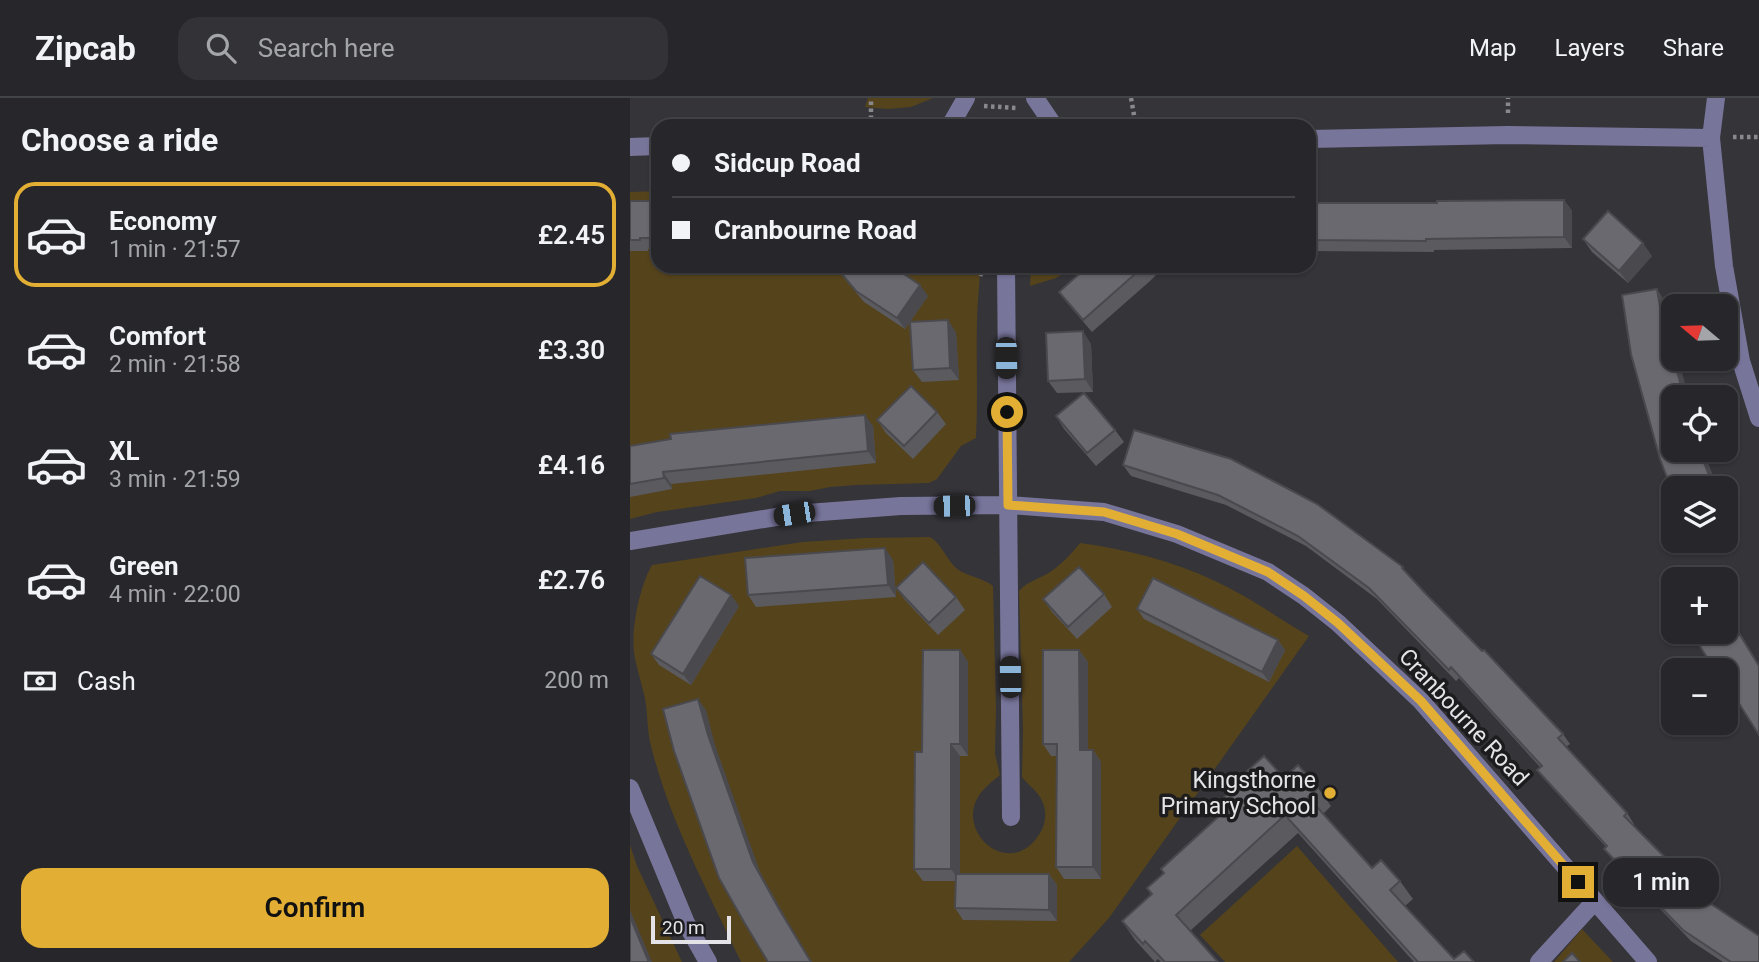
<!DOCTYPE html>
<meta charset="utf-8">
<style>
:root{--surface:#27272b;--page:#333337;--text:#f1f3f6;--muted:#a4a5a9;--line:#434447;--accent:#e2af34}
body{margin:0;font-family:Roboto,sans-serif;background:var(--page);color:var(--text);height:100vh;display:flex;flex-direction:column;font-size:26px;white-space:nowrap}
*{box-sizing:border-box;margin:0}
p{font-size:23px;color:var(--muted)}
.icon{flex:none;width:38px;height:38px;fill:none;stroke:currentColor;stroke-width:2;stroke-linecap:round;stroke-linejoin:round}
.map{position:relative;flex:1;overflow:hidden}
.panel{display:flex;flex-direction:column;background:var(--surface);width:630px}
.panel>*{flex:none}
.guide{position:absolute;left:21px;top:21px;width:665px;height:154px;border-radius:21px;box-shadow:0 2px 5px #0004,0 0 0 2px var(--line);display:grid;align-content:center;height:154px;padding:0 21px;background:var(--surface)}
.needle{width:46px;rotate:289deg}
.fabs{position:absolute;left:1031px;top:196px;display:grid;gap:14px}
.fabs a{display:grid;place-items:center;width:77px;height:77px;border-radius:14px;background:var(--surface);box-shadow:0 2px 5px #0004,0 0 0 2px var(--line);font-size:35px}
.scale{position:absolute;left:21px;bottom:18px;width:80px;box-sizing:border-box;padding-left:7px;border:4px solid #e4e4e8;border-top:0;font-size:19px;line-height:24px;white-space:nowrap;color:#e4e4e8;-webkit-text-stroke:5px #1c1c1e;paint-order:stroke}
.end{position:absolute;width:32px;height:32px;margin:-16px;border:9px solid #e2af34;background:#111;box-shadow:0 0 0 4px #111}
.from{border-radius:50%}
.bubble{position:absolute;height:49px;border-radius:21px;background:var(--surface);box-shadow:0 2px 5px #0004,0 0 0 2px var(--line);font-size:23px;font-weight:600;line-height:49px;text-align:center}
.car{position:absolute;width:21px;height:42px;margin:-21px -10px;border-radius:9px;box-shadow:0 0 5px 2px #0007;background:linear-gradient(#222 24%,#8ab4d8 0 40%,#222 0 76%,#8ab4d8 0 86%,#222 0)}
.guide b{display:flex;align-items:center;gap:24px;height:66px;font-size:26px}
.guide b+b{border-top:2px solid var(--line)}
.guide i{width:18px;height:18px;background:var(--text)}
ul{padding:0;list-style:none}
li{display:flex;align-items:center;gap:21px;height:105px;margin:0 14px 10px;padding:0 7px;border:4px solid transparent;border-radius:21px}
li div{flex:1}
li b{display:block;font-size:26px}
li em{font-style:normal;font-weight:600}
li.on{border-color:var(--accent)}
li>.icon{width:63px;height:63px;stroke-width:1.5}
h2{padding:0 21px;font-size:32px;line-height:84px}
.pay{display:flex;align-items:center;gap:18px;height:77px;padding:0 21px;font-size:26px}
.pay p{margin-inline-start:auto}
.cta{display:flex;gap:14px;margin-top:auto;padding:14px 21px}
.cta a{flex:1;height:80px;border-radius:21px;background:var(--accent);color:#111;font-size:28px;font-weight:600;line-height:80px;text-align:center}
header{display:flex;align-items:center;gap:42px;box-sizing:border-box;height:98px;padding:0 35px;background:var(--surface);border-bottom:2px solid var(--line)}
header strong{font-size:33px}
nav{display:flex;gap:38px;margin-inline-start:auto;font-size:24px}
.search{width:490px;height:63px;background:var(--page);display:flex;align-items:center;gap:18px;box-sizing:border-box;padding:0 24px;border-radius:21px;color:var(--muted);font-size:26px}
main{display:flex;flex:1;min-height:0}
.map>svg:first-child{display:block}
</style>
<header>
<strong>Zipcab</strong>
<div class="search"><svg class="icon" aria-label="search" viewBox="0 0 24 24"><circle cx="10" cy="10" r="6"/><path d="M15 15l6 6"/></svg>Search here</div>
<nav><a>Map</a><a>Layers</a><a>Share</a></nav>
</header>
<main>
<section class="panel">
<h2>Choose a ride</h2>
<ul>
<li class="on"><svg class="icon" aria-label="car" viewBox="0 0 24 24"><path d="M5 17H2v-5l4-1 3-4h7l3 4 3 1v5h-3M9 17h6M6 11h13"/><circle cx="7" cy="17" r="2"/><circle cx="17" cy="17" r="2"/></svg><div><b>Economy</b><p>1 min · 21:57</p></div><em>£2.45</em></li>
<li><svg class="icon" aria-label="car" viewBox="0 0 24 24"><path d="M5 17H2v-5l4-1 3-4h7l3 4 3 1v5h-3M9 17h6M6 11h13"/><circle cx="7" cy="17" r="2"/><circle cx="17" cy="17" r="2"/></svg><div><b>Comfort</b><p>2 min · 21:58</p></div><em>£3.30</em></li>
<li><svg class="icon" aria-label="car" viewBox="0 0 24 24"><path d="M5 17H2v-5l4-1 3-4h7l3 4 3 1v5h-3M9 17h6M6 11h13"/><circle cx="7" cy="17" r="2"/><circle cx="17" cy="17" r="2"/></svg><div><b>XL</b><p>3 min · 21:59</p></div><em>£4.16</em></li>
<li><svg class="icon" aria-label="car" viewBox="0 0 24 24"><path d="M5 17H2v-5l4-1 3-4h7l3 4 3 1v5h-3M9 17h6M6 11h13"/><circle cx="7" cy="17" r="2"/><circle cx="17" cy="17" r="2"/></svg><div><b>Green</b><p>4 min · 22:00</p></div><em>£2.76</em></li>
</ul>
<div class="pay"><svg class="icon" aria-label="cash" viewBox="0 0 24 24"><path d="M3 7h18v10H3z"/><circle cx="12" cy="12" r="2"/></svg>Cash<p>200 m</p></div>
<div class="cta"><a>Confirm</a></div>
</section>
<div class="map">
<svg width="1129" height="864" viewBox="0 0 1129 864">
<rect width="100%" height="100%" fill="#343439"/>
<path fill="#55431c" d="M238 0H303L281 9 258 11 235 9Z
M28 93V168H350C350 187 347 205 347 223 346 262 348 301 346 340L331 348 307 381 299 385 226 387 200 389 180 393H150L126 400 27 414 0 421V94Z
M401 168H447L426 180 400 188Z
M300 439C312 446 316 461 326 470 337 479 352 479 363 488L366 611 365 656 370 677C363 683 355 689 350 696 323 734 381 784 410 735 417 724 417 710 410 699 405 691 397 686 392 679L393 632 389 493C398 483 409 481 420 474 431 467 441 456 450 445 496 451 543 463 585 483 618 498 648 520 679 538L479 820 439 864H111C78 793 40 724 21 648 17 633 18 617 15 601 12 585 6 570 4 554 1 531 10 487 22 467L172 444 237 440Z
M0 747 7 768 52 864H0Z
M667 748 768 864H595L570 837Z
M952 831 983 864H924Z"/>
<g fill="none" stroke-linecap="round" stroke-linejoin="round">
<path stroke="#89898d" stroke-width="4.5" stroke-dasharray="3.5 3.5" stroke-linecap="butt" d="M501 0 506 28
M354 8 387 10
M878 15V0
M241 28V0
M1103 39H1129
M338 168 347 175 355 177
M398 175 409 172 413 168"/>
<path stroke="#78759b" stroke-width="18" d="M405 0 424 28
M1086 0 1081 40 1094 168 1111 263 1129 320
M320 28 336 0
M679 41 878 37 1081 40
M0 49 28 48
M376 168 381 719
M0 443 164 416 271 408 378 407 474 414 547 436 638 474 674 498 708 525 791 603 1018 864
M0 690 56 825 78 864
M909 864 965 803"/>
</g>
<path fill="#5a5a5f" d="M934 102 942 113V150L804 152V154L679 153V105H807Z
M0 103H28V151H18V153H0Z
M953 141 1022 158 998 185 962 154Z
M204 168H262L298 198 275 231 234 204Z
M458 168H535L520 183 462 234 438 206 429 194Z
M318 222 326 235 329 282 292 284 283 272Z
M461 246 463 294 427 295 418 283Z
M307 314 316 326 283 361 256 335 247 322Z
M426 318 485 332 494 344 466 368 434 331Z
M243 328 246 365 41 386 42 391 0 399V348Z
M504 332 779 478 933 636 940 646 936 649 997 715 1004 726 1003 727 1129 864H1093L1061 843 982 761 974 751 976 749 915 682 907 672 910 669 850 603 829 580 826 583 747 501 676 448 596 407 501 378 493 367Z
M1096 410 1108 442 1072 457 1062 443H1096Z
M263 462 266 499 126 509 118 497Z
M266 490 326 499 335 512 308 537 275 502Z
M474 496 482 509 447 541 422 514 413 501Z
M109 508 61 587 29 567 21 556Z
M507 511 648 542 655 552 639 584 514 521Z
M330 552 338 564V658H330V776H419L427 787V823L333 822 325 810 326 783H293L284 771 292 654Z
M449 552 458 564V652H463L471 664V781H434L426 769 427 658H421L413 646Z
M654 680 688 690 701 708 693 716 742 770 770 783 783 801 775 808 824 861 844 864H784L668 735 560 833 588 864H531L528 861 525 864 505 842 492 823 521 797 517 790 533 775 531 771 598 710 591 702Z"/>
<path fill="#4a4a4e" d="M934 102 942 113V150L934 139Z
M1013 145 1022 158 998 185 989 173Z
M290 187 298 198 275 231 267 220Z
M1027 191 1035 203 1043 248V260L1036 245Z
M318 222 326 235 329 282 320 270Z
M453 233 461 246 463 294 455 281Z
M1043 261H1048L1059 299H1054Z
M235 317 243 328 246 365 238 353Z
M1069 352H1073L1088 390H1084Z
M33 374 41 386 42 391 34 380Z
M1096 410 1108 442 1100 430 1096 419Z
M255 450 263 462 266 499 258 487Z
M101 497 109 508 61 587 53 576Z
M1096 512 1129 567V568L1096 514Z
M648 542 655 552 639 584 632 574Z
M330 552 338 564V658L330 646Z
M449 552 458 564V664L450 652Z
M68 601 76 612 85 647 130 774 157 822 182 864 149 811 123 764 78 637Z
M321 646 330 658V783L321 771Z
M463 652 471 664V781L463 769Z
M419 776 427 787V823L419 812Z
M0 812 22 864H19L0 819Z"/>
<path fill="#69696f" stroke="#4a4a4e" stroke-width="2" d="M934 102V139L796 141V143L679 142V105H807V103Z
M0 103H28V140H10V142H0Z
M978 113 1013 145 989 173 953 141Z
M205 168H262L290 187 267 220 226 193Z
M458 168H514L453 222 429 194Z
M1027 191 1036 245 1039 244 1054 299H1043V352H1069L1084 390H1043V395L1030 361 1001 256 992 197Z
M318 222 320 270 283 272 280 224Z
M453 233 455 281 418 283 416 235Z
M281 288 307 314 274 348 247 322Z
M454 295 485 332 457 355 426 318Z
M235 317 238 353 33 374 34 380 0 386V348L41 341 40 336Z
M504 332 601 361 647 385 687 406 773 469 772 470 796 496 852 553 854 552 933 636 928 640 997 715 994 718 1081 806 1129 838V864H1101L1053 832 974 751 977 748 907 672 912 668 843 593 821 569 819 572 739 490 668 438 588 397 493 367Z
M1096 419 1100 430 1096 432Z
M255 450 258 487 118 497 115 460Z
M293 464 326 499 299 525 266 490Z
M449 469 474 496 438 529 413 501Z
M1072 475 1076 481H1062Z
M70 478 101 497 53 576 21 556Z
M523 480 648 542 632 574 507 511Z
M1043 493V503L1038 495Z
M1096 514 1129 568V637L1096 585V572H1085L1061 534H1096Z
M293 552H330V646H321V771H284L285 654H292Z
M413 552H449L450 652H463V769H426L427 646H413Z
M68 601 78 637 123 764 149 811 181 864H138L114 824 89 780 44 653 33 611Z
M634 658 654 680 668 667 688 690 678 699 742 770 751 762 770 783 760 792 824 861 834 853 844 864H788L655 717 546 817 588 864H535L515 843 513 846 492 823 522 796 517 790 534 775 531 771 599 709 591 702 618 678 615 675Z
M326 776H419V812L325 810Z
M0 819 18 862 19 864H0Z
M942 855 950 864H933Z"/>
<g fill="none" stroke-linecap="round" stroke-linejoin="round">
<path stroke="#e2af34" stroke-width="9" d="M377 314 378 407 474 414 547 436 638 474 674 498 708 525 791 603 948 784"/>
</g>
<circle fill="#e2af34" stroke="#1c1c1e" stroke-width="2.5" cx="700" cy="695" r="7"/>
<g text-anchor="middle" stroke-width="7" stroke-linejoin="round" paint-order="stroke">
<g font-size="23" fill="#e4e4e8" stroke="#1c1c1e">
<text transform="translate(834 619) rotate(47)" y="8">Cranbourne Road</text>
</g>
<g font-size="23" fill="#e4e4e8" stroke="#1c1c1e" text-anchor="end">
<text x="686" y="690">Kingsthorne<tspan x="686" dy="26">Primary School</tspan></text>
</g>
</g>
</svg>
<div class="fabs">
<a><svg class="needle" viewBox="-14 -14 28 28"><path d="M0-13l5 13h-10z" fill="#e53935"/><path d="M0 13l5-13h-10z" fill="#a4a5a9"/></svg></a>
<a><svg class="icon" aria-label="locate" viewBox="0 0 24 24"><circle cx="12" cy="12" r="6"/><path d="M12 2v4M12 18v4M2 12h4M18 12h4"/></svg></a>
<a><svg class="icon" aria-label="layers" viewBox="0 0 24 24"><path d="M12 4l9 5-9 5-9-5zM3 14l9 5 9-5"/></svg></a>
<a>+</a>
<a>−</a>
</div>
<div class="scale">20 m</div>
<i class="end from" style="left:377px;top:314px"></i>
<i class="end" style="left:948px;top:784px"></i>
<div class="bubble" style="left:973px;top:760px;width:116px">1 min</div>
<i class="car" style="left:376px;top:260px;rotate:179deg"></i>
<i class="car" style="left:324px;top:408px;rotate:269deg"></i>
<i class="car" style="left:164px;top:416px;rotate:261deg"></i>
<i class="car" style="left:380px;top:579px;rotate:359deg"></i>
<div class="guide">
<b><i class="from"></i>Sidcup Road</b>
<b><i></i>Cranbourne Road</b>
</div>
</div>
</main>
